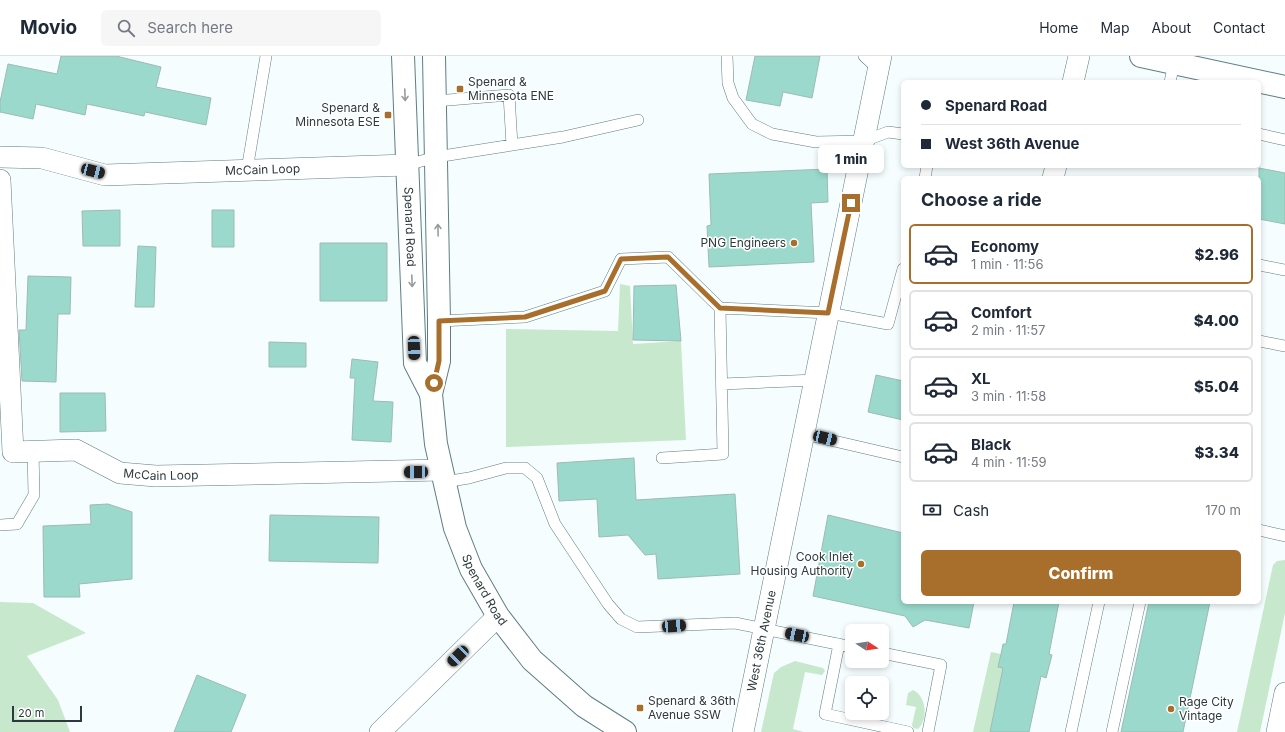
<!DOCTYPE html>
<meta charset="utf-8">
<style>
:root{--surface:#fff;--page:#f6f6f7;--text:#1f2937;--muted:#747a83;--line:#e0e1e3;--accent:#a76e2c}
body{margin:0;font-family:Inter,sans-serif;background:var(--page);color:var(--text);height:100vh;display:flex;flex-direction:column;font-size:15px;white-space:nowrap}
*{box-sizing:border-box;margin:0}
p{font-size:13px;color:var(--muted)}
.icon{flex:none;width:22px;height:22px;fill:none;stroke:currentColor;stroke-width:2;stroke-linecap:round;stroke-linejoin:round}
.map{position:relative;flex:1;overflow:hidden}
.panel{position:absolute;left:901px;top:120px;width:360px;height:428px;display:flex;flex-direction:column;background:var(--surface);border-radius:6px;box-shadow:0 2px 6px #0003}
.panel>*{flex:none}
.banner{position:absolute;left:901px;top:24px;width:360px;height:88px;border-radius:6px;box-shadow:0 2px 6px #0003;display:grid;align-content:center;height:88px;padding:0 20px;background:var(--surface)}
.needle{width:26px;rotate:102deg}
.tools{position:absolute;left:845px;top:568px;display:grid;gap:8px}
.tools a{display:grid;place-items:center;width:44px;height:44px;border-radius:6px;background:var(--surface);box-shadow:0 2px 6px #0003;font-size:20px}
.scale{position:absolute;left:12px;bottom:10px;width:70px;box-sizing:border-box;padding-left:4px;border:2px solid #2d3a3c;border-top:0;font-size:11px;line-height:14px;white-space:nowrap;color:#2d3a3c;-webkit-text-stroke:3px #fff;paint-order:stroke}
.end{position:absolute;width:18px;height:18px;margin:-9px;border:5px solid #a76e2c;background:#fff;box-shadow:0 0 0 2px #fff}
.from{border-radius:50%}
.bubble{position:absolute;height:28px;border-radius:6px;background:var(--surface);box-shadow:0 2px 6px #0003;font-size:13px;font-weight:800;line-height:28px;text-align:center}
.car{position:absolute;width:12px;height:24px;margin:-12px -6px;border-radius:5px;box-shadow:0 0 3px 1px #0007;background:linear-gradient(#222 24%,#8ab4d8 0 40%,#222 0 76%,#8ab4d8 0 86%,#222 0)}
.banner b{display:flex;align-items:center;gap:14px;height:38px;font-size:15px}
.banner b+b{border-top:1px solid var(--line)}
.banner i{width:10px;height:10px;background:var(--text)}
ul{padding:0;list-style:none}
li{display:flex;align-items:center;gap:12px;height:60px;margin:0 8px 6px;padding:0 12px;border:2px solid var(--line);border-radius:6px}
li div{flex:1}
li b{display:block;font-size:15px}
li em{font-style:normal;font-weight:800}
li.selected{border-color:var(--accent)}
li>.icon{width:36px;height:36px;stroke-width:1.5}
h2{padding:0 20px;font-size:18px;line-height:48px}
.pay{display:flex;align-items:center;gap:10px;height:44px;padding:0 20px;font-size:15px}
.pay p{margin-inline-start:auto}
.primary-button{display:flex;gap:8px;margin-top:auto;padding:8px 20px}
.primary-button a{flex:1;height:46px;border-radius:6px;background:var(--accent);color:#fff;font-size:16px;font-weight:800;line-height:46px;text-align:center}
header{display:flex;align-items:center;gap:24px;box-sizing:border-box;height:56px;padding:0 20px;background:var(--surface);border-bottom:1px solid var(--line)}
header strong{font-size:19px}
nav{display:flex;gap:22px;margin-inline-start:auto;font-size:14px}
.search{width:280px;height:36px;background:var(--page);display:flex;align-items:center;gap:10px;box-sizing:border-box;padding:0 14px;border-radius:6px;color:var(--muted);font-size:15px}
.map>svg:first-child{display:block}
</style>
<header>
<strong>Movio</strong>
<div class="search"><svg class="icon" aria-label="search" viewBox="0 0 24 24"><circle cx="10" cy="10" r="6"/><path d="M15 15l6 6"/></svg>Search here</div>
<nav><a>Home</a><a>Map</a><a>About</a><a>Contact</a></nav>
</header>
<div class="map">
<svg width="1285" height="676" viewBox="0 0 1285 676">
<rect width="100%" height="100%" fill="#f6fdfe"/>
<path fill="#c8e8ce" d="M620 228 630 230 633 288 681 285 686 384 506 391V273L618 275Z
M1285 504V557L1260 676H1237L1273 509 1277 505Z
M0 546 33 547 86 577 27 600 58 644 70 676H0Z
M991 596 1001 598 998 611 1003 612 990 676H973Z
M795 605 823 612 825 615 822 619 805 616 793 673 804 676H761L774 617 781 611Z
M913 634C927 640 928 664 918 673L913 672 912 669 916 651 906 649 908 637Z"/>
<path fill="#9bd9cc" stroke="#9dbbb4" d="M61 0H116L161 11 156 31 211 42 206 69 145 56 144 60 87 48 85 59 36 48 33 63 0 56V46L8 8 57 18Z
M755 0H820L812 42 783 36 780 50 746 44Z
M1259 112 1285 117V168L1259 163Z
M827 113 828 146 811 147 814 206 709 211 707 170 711 169 709 118Z
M120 154V190H83L82 155Z
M212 154H234V191H212Z
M320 187H387V245H320Z
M138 190 156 191 154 251H135Z
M28 220 71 221 70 258H58L56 326 22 325 19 274H26Z
M676 229 681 285 633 284 634 230Z
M269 286 306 287V311H269Z
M352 303 378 306 373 345 393 346 391 386 352 384 355 322H350Z
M876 319 903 325V364L868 356Z
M60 337H105L106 375 60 376Z
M634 402 636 444 735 438 740 518 658 523 656 498 645 499 628 479 599 481 597 443 559 445 557 407Z
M108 448 132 456V523L79 528 80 541H44L43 470 91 468 90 449Z
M270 459 379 461 378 507 269 505Z
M828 459 903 477V546H974L969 572 925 564 913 571 905 560 813 540Z
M1014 546H1059L1049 598 1052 599 1046 622 1041 620 1029 676H990L1003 612 998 611 1001 598 1003 588H1006Z
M1149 546H1210L1183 676H1121Z
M197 619 246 639 231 676H174Z"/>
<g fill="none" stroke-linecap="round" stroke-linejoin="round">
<g stroke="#5f7d81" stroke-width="12">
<path id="lane" d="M727 0 728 27 733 42 752 68 772 78 816 86 864 85 888 76 903 78
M864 0 878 13
M1170 26 1174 7
M436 45 509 39 512 89
M1259 78 1285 84
M407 109 436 101 563 81 638 64
M247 114 266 0
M925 122 927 110
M1259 209 1285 214
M439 265 525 261 605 235 621 203 668 201 720 252
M1259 285 1285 290
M722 328 815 324
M804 378 903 401
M662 402 723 398 720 252 829 257 888 268 903 213
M444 426 469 422 506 412H525L537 422 555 468 608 548 621 563 637 571 735 567 852 591
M0 469 17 468 34 439 33 395
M1259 474 1285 480
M839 588 825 658 908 676
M882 597 941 609 928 676
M1071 676 1099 546
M1112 676 1140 546"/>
</g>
<g stroke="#5f7d81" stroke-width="22">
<g id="street">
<path d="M1073 26 1079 0"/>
<path id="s1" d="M0 101 42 102 105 119 407 109"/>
<path d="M1053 122 1056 110"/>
<path id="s2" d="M0 124 13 396 76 394 120 417 156 420 442 414"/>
<path d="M380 676 498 560"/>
<path id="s3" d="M743 676 881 0"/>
<path d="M1277 676 1285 637"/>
</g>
</g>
<g stroke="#5f7d81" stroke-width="24">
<g id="secondary">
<path id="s4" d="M403 0 415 307 431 338"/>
<path id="s5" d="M434 0 439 265V305L431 338 436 388 455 472 471 513 498 560 532 604 584 650 625 676"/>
</g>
</g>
<g stroke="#5f7d81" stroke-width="24">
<path id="primary" d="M1141 0 1285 31"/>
</g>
<use href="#lane" stroke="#fff" stroke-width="11"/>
<use href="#street" stroke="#fff" stroke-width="21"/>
<use href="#secondary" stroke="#fff" stroke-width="22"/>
<use href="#primary" stroke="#fff" stroke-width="22"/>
</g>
<defs><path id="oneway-shaft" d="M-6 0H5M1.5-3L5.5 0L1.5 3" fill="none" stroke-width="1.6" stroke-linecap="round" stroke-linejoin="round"/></defs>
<g stroke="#969c9e">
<use href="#oneway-shaft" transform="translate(405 39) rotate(88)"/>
<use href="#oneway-shaft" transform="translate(438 174) rotate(-91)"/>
<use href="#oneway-shaft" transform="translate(412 225) rotate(88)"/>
</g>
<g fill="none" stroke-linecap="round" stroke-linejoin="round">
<path stroke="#a76e2c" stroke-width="5" d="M434 327 439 305V265L525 261 605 235 621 203 668 201 720 252 828 257 851 147"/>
</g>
<g fill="#a76e2c" stroke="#fff" stroke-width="1.5">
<rect x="456" y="29" width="8" height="8" rx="2"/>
<rect x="384" y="55" width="8" height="8" rx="2"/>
<circle cx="794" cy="187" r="4"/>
<circle cx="861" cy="508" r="4"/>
<rect x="636" y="648" width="8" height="8" rx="2"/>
<circle cx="1171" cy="653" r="4"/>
</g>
<g text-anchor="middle" stroke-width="3" stroke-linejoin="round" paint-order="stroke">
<g font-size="12" fill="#2d3a3c" stroke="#fff" text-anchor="start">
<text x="468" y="30">Spenard &amp;<tspan x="468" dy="14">Minnesota ENE</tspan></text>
<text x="380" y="56" text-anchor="end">Spenard &amp;<tspan x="380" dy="14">Minnesota ESE</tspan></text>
<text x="786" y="191" text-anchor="end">PNG Engineers</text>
<text x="853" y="505" text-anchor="end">Cook Inlet<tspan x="853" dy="14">Housing Authority</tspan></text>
<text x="648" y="649">Spenard &amp; 36th<tspan x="648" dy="14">Avenue SSW</tspan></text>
<text x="1179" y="650">Rage City<tspan x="1179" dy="14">Vintage</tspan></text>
</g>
<g font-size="12" fill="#2d3a3c" stroke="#fff">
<text dy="4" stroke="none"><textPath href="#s1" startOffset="265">McCain Loop</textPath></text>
<text dy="4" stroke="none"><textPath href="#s4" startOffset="171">Spenard Road</textPath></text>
<text dy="4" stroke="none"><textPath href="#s2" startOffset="426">McCain Loop</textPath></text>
<text dy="4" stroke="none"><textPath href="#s5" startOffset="544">Spenard Road</textPath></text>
<text dy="4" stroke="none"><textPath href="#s3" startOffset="93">West 36th Avenue</textPath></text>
</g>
</g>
</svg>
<div class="tools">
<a><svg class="needle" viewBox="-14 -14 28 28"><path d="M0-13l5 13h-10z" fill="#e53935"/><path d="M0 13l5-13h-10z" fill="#747a83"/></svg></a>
<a><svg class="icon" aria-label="locate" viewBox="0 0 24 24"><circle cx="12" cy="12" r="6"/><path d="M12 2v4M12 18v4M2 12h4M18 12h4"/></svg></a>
</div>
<div class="scale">20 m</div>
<i class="end from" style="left:434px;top:327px"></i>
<i class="end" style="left:851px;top:147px"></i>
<div class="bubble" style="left:818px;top:89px;width:66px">1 min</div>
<i class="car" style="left:93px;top:115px;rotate:105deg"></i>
<i class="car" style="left:414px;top:292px;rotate:178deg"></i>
<i class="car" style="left:825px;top:382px;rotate:103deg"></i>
<i class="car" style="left:416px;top:416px;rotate:269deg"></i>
<i class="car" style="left:674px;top:570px;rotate:86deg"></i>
<i class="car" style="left:797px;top:579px;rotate:282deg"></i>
<i class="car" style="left:458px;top:600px;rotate:226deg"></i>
<div class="banner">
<b><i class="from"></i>Spenard Road</b>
<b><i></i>West 36th Avenue</b>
</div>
<section class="panel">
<h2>Choose a ride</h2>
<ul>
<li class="selected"><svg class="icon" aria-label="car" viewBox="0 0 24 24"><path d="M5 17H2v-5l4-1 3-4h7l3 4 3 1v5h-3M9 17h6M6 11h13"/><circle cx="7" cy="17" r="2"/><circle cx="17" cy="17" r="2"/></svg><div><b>Economy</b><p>1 min · 11:56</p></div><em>$2.96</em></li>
<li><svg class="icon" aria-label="car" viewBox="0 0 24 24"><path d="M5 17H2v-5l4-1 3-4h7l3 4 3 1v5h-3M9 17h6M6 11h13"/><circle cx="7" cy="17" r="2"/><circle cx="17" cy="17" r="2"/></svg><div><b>Comfort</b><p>2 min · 11:57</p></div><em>$4.00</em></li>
<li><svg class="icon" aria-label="car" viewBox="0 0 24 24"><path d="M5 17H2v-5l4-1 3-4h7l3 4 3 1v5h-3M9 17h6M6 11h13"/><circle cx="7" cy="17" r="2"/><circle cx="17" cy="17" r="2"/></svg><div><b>XL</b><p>3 min · 11:58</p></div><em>$5.04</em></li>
<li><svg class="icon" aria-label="car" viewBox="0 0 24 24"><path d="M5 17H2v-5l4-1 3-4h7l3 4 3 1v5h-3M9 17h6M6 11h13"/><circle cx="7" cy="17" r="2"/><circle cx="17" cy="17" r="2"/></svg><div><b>Black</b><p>4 min · 11:59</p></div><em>$3.34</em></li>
</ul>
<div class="pay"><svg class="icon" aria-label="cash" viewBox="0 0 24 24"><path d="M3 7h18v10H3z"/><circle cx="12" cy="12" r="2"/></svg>Cash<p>170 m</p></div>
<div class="primary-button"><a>Confirm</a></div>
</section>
</div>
